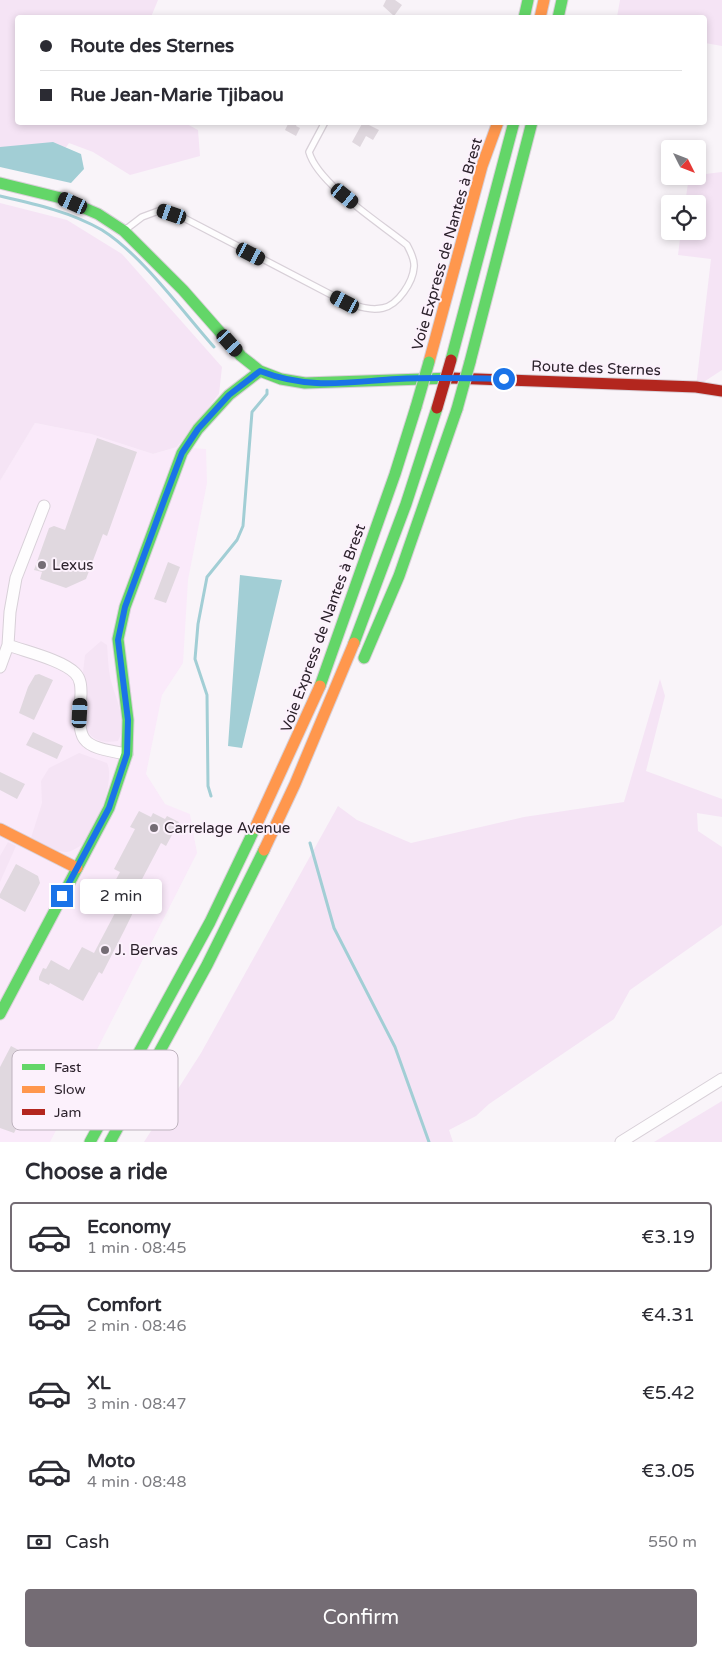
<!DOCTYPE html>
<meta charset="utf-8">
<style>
:root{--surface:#fff;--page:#f2f2f3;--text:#2b2b33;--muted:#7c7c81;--line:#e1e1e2;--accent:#746c74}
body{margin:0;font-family:"Varela Round",sans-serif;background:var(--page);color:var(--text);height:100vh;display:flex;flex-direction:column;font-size:19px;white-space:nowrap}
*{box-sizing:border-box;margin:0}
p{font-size:16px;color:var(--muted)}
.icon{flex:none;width:28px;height:28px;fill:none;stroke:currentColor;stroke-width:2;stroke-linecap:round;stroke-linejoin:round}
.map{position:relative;height:1142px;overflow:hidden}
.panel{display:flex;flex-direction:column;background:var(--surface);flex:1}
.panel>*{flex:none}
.banner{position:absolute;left:15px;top:15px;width:692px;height:110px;border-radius:5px;box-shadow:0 2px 8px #0003;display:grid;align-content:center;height:110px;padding:0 25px;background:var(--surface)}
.needle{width:32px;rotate:132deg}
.buttons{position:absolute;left:661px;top:140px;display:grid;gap:10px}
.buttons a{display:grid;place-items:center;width:45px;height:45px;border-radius:5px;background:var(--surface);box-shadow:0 2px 8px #0003;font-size:25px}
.end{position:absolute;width:22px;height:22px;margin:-11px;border:6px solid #1a73e8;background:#fff;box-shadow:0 0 0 2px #fff}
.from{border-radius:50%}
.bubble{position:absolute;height:35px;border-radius:5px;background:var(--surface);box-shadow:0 2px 8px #0003;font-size:16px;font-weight:600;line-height:35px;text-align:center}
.car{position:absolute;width:15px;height:30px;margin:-15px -8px;border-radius:6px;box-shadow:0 0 4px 1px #0007;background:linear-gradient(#222 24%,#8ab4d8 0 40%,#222 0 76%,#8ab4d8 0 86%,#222 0)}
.banner b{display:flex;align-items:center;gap:18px;height:48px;font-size:19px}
.banner b+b{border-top:1px solid var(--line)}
.banner i{width:12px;height:12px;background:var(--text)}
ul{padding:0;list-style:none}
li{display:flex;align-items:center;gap:15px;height:70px;margin:0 10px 8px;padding:0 15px;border:2px solid transparent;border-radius:5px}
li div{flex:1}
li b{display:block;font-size:19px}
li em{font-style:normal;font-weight:600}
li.on{border-color:var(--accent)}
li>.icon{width:45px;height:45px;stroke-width:1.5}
h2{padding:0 25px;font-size:22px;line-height:60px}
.pay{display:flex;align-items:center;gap:12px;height:55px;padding:0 25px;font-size:19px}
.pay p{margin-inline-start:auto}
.button{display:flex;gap:10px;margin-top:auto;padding:10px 25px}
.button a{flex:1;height:58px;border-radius:5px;background:var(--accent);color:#fff;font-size:20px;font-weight:600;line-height:58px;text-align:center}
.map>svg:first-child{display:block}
</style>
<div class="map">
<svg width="722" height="1142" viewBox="0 0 722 1142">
<rect width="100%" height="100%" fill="#f9f4f9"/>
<path fill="#faeafa" d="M35 423 91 434 153 454 177 447 206 449 207 483 188 580 183 663 162 695 146 774 165 804 190 814 197 853 50 1142H0V481Z"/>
<path fill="#f5e4f5" d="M0 0H158L151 17 18 18V122L185 123 198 130 200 156 130 175 93 152 69 143 62 153H0Z
M620 0H722V46L705 43V18L617 17Z
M722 172V370L696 387 711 259 678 255 681 231H698V204H685L689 176Z
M0 203 67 220 122 254 222 367 219 394 177 447 153 454 91 434 35 423 0 481Z
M101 641 107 645C108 656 108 667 110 677 114 695 129 723 118 741 105 743 94 742 87 730V683L83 672 85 655Z
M660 679 665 696 646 771 722 799V817L697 813 698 831 722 847V925L630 990 614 1019 489 1104 476 1116 449 1130 453 1142H144L201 1053 338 806 357 820 411 843 524 817 624 802Z
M79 753 107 763C115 778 98 826 87 840 83 845 73 851 67 852 57 853 40 842 31 838L42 803 41 781 49 768Z
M8 842 16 846 0 882V856Z
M722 1101V1142H654Z"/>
<path fill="#a2ced5" d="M53 142 81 154 84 169 71 183 0 167V147Z
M240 575 282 580 242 748 228 746Z"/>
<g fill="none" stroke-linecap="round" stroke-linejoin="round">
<path stroke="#a2ced5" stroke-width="3" d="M0 196C35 204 71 212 102 230 142 255 182 311 214 347
M211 796 208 786 207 695 195 659 198 624 207 577 237 540 243 526 252 412 267 394V390
M310 843 334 928 395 1047 429 1142"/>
</g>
<path fill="#e0d8df" d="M386 0H395L402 5 394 16 383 6Z
M289 122H298L296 126 300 128 296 136 285 130Z
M363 122 379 130 373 140 366 136 360 147 352 142Z
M97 438 137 452 107 536 103 534 86 579 66 588 40 579 42 572 34 570 49 528 54 526 65 530Z
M168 562 180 567 166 603 154 599Z
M39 674 53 680 34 720 19 713 28 687 35 675Z
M33 732 63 746 57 759 26 745Z
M0 772 25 784 17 799 0 790Z
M139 811 151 817 153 813 165 819 167 816 179 822 166 846 161 843 140 883 146 886 124 931 102 974 99 972 83 1001 50 983 49 985 39 980V977L43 968 46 969 51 960 69 970 82 947 94 953 116 911 103 904 120 872 114 869 135 829 130 827Z
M16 864 38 876 40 883 25 912 0 898V894Z
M11 1046 49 1066 14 1133 0 1128V1067Z"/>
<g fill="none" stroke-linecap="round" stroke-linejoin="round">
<g stroke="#d8d0d8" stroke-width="8">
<path id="lane" d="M125 230 142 217 161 210 184 218 345 302C357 306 370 311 383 308 398 305 413 282 414 267 415 259 410 251 407 245 380 223 318 184 309 152L325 122"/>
</g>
<g stroke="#d8d0d8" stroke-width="13">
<path id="street" d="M8 645C27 652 62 660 75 673 81 679 81 687 81 694 78 741 77 746 127 754
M0 667 8 645 10 612 16 578 44 506
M621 1142 722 1079"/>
</g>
<g stroke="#d8d0d8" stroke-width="13">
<path id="fast" d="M524 18 528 0
M558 18 562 0
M0 183 61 198 98 214 124 231 183 290 241 356 260 371 281 379 305 383 452 378
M451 360 514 122
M470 362 532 122
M354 643 406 504 437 408
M364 658 399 576 457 409
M320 686 395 474 416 407
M0 1014 109 808 127 754 128 720 118 639 125 607 182 453 198 429 229 395 260 371
M90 1142 210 922 255 828
M110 1142 207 965 264 850"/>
</g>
<g stroke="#d8d0d8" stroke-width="13">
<path id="slow" d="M540 18 544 0
M429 362 482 166 498 122
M255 828 320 686
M0 829 77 868
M264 850 295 784 354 643"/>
</g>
<g stroke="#d8d0d8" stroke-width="13">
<path id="jam" d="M452 378 696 387 722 391"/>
</g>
<use href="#lane" stroke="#fefdfe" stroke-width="5.5"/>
<use href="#street" stroke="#fefdfe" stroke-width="11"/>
<use href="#fast" stroke="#63d668" stroke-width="11"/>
<use href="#slow" stroke="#ff974d" stroke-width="11"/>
<use href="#jam" stroke="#b3261e" stroke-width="11"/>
<g stroke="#d2cfd2" stroke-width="13" stroke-linecap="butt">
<path id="fast-bridge" d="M416 407 429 362
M457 409 470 362"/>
</g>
<g stroke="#d2cfd2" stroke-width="13" stroke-linecap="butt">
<path id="jam-bridge" d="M437 408 451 360"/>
</g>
<use href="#fast-bridge" stroke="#63d668" stroke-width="11"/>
<use href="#jam-bridge" stroke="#b3261e" stroke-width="11"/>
</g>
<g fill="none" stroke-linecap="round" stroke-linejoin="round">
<path stroke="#1a73e8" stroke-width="6" d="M62 896 109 808 127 754 128 720 118 640 125 607 165 498 182 453 198 429 229 395 260 371C309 390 347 382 397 379 432 377 469 378 504 379"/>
</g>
<g fill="#746c74" stroke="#fcf1fc" stroke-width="2">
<circle cx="42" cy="565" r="5"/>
<circle cx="154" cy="828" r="5"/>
<circle cx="105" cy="950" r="5"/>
</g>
<g text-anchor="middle" stroke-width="4" stroke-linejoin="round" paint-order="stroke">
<g font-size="15" fill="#2c222c" stroke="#fcf1fc">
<text transform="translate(447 244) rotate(-74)" y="5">Voie Express de Nantes à Brest</text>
<text transform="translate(596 368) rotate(2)" y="5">Route des Sternes</text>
<text transform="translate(323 628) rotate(-70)" y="5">Voie Express de Nantes à Brest</text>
</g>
<g font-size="15" fill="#2c222c" stroke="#fcf1fc" text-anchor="start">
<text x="52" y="570">Lexus</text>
<text x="164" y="833">Carrelage Avenue</text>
<text x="115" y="955">J. Bervas</text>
</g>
</g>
<rect x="12" y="1050" width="166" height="80" rx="8" fill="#fcf1fc" stroke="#beb3be" stroke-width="1"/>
<rect x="22" y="1064" width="23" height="6" fill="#63d668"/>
<rect x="22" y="1086" width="23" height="7" fill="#ff974d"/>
<rect x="22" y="1109" width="23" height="6" fill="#b3261e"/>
<g font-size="14" fill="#2c222c">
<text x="54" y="1072">Fast</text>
<text x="54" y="1094">Slow</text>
<text x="54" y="1117">Jam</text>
</g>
</svg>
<div class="buttons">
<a><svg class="needle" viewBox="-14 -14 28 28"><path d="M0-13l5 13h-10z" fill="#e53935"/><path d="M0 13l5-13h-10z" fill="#7c7c81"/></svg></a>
<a><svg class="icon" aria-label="locate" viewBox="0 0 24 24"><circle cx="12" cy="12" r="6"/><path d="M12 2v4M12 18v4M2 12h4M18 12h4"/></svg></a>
</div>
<i class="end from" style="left:504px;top:379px"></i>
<i class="end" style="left:62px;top:896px"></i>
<div class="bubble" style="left:80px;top:879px;width:82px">2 min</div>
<i class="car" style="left:345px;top:196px;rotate:129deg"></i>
<i class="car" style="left:73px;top:203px;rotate:294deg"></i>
<i class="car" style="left:172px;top:214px;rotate:289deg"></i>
<i class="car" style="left:251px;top:254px;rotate:117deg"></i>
<i class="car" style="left:345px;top:302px;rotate:297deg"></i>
<i class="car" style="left:230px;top:343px;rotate:138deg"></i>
<i class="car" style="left:80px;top:713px;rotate:3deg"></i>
<div class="banner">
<b><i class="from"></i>Route des Sternes</b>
<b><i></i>Rue Jean-Marie Tjibaou</b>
</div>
</div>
<section class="panel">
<h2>Choose a ride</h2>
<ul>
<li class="on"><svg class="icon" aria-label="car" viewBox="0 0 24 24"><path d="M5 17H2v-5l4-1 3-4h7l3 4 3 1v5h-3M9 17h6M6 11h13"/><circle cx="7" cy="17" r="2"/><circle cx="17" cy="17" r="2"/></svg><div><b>Economy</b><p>1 min · 08:45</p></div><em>€3.19</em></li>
<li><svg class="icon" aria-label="car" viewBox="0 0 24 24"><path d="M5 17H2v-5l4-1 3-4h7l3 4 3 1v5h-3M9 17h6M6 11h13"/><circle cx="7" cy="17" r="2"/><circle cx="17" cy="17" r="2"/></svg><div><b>Comfort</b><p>2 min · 08:46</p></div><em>€4.31</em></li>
<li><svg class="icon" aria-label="car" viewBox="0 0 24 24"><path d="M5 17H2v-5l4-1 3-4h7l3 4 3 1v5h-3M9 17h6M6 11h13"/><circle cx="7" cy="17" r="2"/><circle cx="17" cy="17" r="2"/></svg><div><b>XL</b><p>3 min · 08:47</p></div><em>€5.42</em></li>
<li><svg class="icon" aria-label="car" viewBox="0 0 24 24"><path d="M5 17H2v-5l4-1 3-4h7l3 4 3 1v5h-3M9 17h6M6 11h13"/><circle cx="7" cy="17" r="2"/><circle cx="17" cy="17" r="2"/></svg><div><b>Moto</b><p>4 min · 08:48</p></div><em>€3.05</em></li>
</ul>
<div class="pay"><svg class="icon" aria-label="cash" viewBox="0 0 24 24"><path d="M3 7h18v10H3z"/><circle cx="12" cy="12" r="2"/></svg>Cash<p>550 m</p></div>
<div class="button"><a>Confirm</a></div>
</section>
